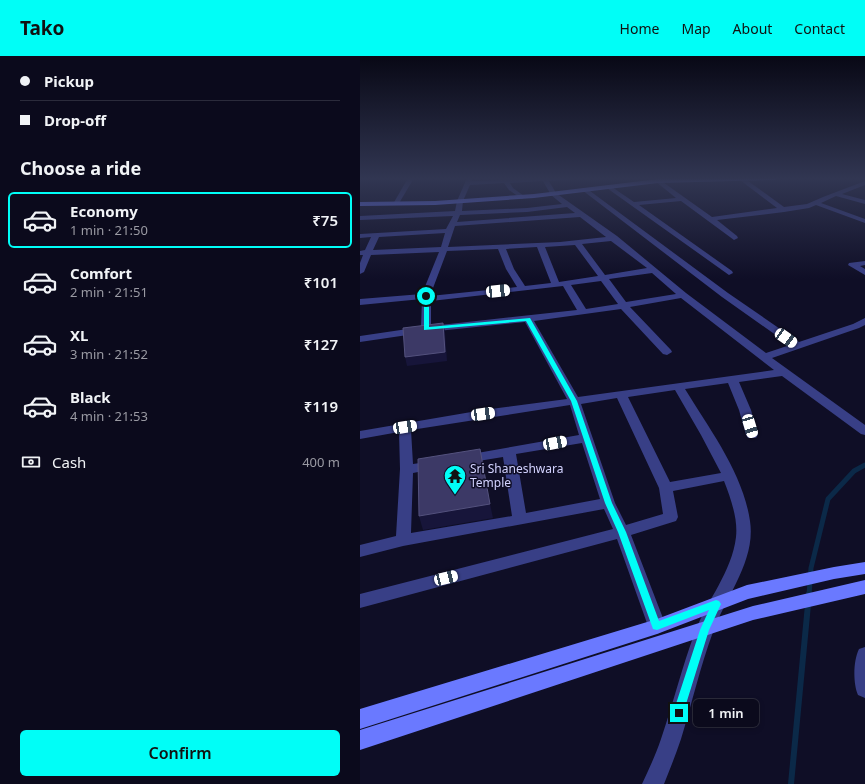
<!DOCTYPE html>
<meta charset="utf-8">
<style>
:root{--surface:#0b0a1c;--page:#191829;--text:#f1f3f6;--muted:#9a9aa3;--line:#2b2b3b;--accent:#00fef7}
body{margin:0;font-family:"Noto Sans",sans-serif;background:var(--page);color:var(--text);height:100vh;display:flex;flex-direction:column;font-size:15px;white-space:nowrap}
*{box-sizing:border-box;margin:0}
p{font-size:13px;color:var(--muted)}
.icon{flex:none;width:22px;height:22px;fill:none;stroke:currentColor;stroke-width:2;stroke-linecap:round;stroke-linejoin:round}
.map{position:relative;flex:1;overflow:hidden}
.sheet{display:flex;flex-direction:column;background:var(--surface);width:360px}
.sheet>*{flex:none}
.top-card{display:grid;align-content:center;height:88px;padding:0 20px;background:var(--surface)}
.end{position:absolute;width:18px;height:18px;margin:-9px;border:5px solid #00fef7;background:#111;box-shadow:0 0 0 2px #111}
.from{border-radius:50%}
.bubble{position:absolute;height:28px;border-radius:6px;background:var(--surface);box-shadow:0 2px 6px #0003,0 0 0 1px var(--line);font-size:13px;font-weight:600;line-height:28px;text-align:center}
.car{position:absolute;width:12px;height:24px;margin:-12px -6px;border-radius:5px;box-shadow:0 0 3px 1px #0007;background:linear-gradient(#fff 24%,#345 0 40%,#fff 0 76%,#345 0 86%,#fff 0)}
.top-card b{display:flex;align-items:center;gap:14px;height:38px;font-size:15px}
.top-card b+b{border-top:1px solid var(--line)}
.top-card i{width:10px;height:10px;background:var(--text)}
ul{padding:0;list-style:none}
li{display:flex;align-items:center;gap:12px;height:56px;margin:0 8px 6px;padding:0 12px;border:2px solid transparent;border-radius:6px}
li div{flex:1}
li b{display:block;font-size:15px}
li em{font-style:normal;font-weight:600}
li.on{border-color:var(--accent)}
li>.icon{width:36px;height:36px;stroke-width:1.5}
h2{padding:0 20px;font-size:18px;line-height:48px}
.pay{display:flex;align-items:center;gap:10px;height:44px;padding:0 20px;font-size:15px}
.pay p{margin-inline-start:auto}
.cta{display:flex;gap:8px;margin-top:auto;padding:8px 20px}
.cta a{flex:1;height:46px;border-radius:6px;background:var(--accent);color:#111;font-size:16px;font-weight:600;line-height:46px;text-align:center}
header{display:flex;align-items:center;gap:24px;box-sizing:border-box;height:56px;padding:0 20px;background:var(--accent);color:#111}
header strong{font-size:19px}
nav{display:flex;gap:22px;margin-inline-start:auto;font-size:14px}
main{display:flex;flex:1;min-height:0}
.map>svg:first-child{display:block}
</style>
<header>
<strong>Tako</strong>
<nav><a>Home</a><a>Map</a><a>About</a><a>Contact</a></nav>
</header>
<main>
<section class="sheet">
<div class="top-card">
<b><i class="from"></i>Pickup</b>
<b><i></i>Drop-off</b>
</div>
<h2>Choose a ride</h2>
<ul>
<li class="on"><svg class="icon" aria-label="car" viewBox="0 0 24 24"><path d="M5 17H2v-5l4-1 3-4h7l3 4 3 1v5h-3M9 17h6M6 11h13"/><circle cx="7" cy="17" r="2"/><circle cx="17" cy="17" r="2"/></svg><div><b>Economy</b><p>1 min · 21:50</p></div><em>₹75</em></li>
<li><svg class="icon" aria-label="car" viewBox="0 0 24 24"><path d="M5 17H2v-5l4-1 3-4h7l3 4 3 1v5h-3M9 17h6M6 11h13"/><circle cx="7" cy="17" r="2"/><circle cx="17" cy="17" r="2"/></svg><div><b>Comfort</b><p>2 min · 21:51</p></div><em>₹101</em></li>
<li><svg class="icon" aria-label="car" viewBox="0 0 24 24"><path d="M5 17H2v-5l4-1 3-4h7l3 4 3 1v5h-3M9 17h6M6 11h13"/><circle cx="7" cy="17" r="2"/><circle cx="17" cy="17" r="2"/></svg><div><b>XL</b><p>3 min · 21:52</p></div><em>₹127</em></li>
<li><svg class="icon" aria-label="car" viewBox="0 0 24 24"><path d="M5 17H2v-5l4-1 3-4h7l3 4 3 1v5h-3M9 17h6M6 11h13"/><circle cx="7" cy="17" r="2"/><circle cx="17" cy="17" r="2"/></svg><div><b>Black</b><p>4 min · 21:53</p></div><em>₹119</em></li>
</ul>
<div class="pay"><svg class="icon" aria-label="cash" viewBox="0 0 24 24"><path d="M3 7h18v10H3z"/><circle cx="12" cy="12" r="2"/></svg>Cash<p>400 m</p></div>
<div class="cta"><a>Confirm</a></div>
</section>
<div class="map">
<svg width="505" height="728" viewBox="0 0 505 728">
<rect width="100%" height="100%" fill="#0f0e26"/>
<g fill="none" stroke-linecap="round" stroke-linejoin="round">
<path stroke="#0b2948" stroke-width="5" d="M449 539 451 512 468 443 494 415 505 409"/>
<path stroke="#0b2948" stroke-width="6" d="M431 728 449 538"/>
<path fill="#383f86" fill-rule="evenodd" d="M48 122H54L38 149H34L33 148Z
M107 122H113L112 125 210 122 207 124 189 125 196 137 257 180 326 237 406 297 430 289 362 241 222 134V132H226L368 237 439 286 493 268 505 262V269L499 272 412 302 505 369V379L501 378 422 320 379 326 391 354 398 379 396 382H388L386 379 379 354 368 327 325 333C350 374 383 417 390 465 396 505 366 540 353 576 340 611 332 647 321 683 316 698 310 713 304 728H282C289 713 296 698 301 683 313 648 322 611 335 576 347 544 372 516 376 481 378 463 371 443 364 425L313 435 318 461 316 465 271 479 306 570 303 575 297 578 291 575 288 570 257 483 0 552V538L253 473 244 453 43 490 0 501V489L36 480 40 413 39 376 0 383V375L123 354 207 343 165 266 68 276 0 286V280L61 271 62 243 0 249V243L62 238 79 196 11 199 4 216 0 218V207L3 199H0V195L5 194 11 181 0 182V178L86 173 93 160 0 164V160L95 155 97 145ZM183 125 191 139 202 148 167 152 102 155 103 145 110 129 144 127 149 134 162 143 165 141 164 140 153 132 150 127ZM207 151 215 157 97 166 100 159 167 156ZM220 161 246 181 200 186 88 191 95 170ZM85 177 81 191 13 194 19 181ZM251 185 287 212 245 219 222 188ZM215 189 238 220 199 226 185 191ZM177 191 191 227 165 230 154 213 146 193ZM138 193 146 213 157 231 70 240 87 195ZM292 217 316 238 266 246 249 223ZM241 225 258 248 226 253 211 229ZM203 230 217 254 71 270V245ZM321 242 414 314 218 341 174 265 261 253 303 298 307 299 312 296 311 294 270 251ZM315 334 341 379 361 417 310 426 268 341ZM257 342 299 432 303 458 266 469 255 447 221 348ZM210 349 219 379 106 399 101 400 100 403 101 406 106 407 143 401 152 460 51 477 53 417 79 412 81 409 79 406 74 405 53 408 51 374ZM222 387 240 443 166 457 156 398Z
M381 122H384L424 151 447 148 463 141 505 125V129L482 138 505 144V148L476 140 461 147 505 163V167L456 149 449 152 424 156 357 164 377 180 378 182 374 184 321 145 279 149 372 215 373 217 369 219 244 130 249 129 274 146 316 142 295 125 300 124 352 161 417 152 380 124Z
M505 205V209L500 210 505 213V219L488 209 489 207Z
M505 591V642L498 639C493 628 493 605 499 593Z"/>
<path fill="#6a79ff" fill-rule="evenodd" d="M362 122H418L415 124 298 127 174 142 75 149 0 150V146L75 145 174 138 298 123Z
M505 506V518L474 523 388 543 297 578 0 673V653L297 563 387 529 474 511Z
M505 524V538L393 564 0 694V674L393 550Z"/>
</g>
<path fill="#17153a" d="M83 267 85 276 87 305 47 310 45 301Z
M130 448 133 462 63 474 59 460Z"/>
<path fill="#3c3966" stroke="#54527e" d="M83 267 85 296 45 301 43 272Z
M120 393 130 448 59 460 58 403Z"/>
<linearGradient id="sky" x2="0" y2="1"><stop stop-color="#080815"/><stop offset="0.55" stop-color="#313652"/><stop offset="1" stop-color="#313652" stop-opacity="0"/></linearGradient>
<rect width="505" height="223" fill="url(#sky)"/>
<path fill="#00fef7" d="M66 239 69 240V271L170 262 217 345 252 447 266 476 299 565 356 544 359 545 361 548 349 574 322 661 319 662 315 661 313 657 340 574 349 554 297 574 293 573 258 476 245 447 211 345 166 265 64 274V240Z"/>
<defs>
<g id="temple-pin" transform="scale(1.15)"><path d="M0 17L-7.5 6A9.5 9.5 0 1 1 7.5 6Z" fill="#00fef7" stroke="#0f0e26"/><path d="M0-6L5-2H3V0L6.5 2.5H4V6H1.5V3h-3V6H-4V2.5H-6.5L-3 0V-2H-5Z" fill="#111"/></g>
</defs>
<g fill-rule="evenodd">
<use href="#temple-pin" x="95" y="420"/>
</g>
<g text-anchor="middle" stroke-width="3" stroke-linejoin="round" paint-order="stroke">
<g font-size="12" fill="#d3d3ff" stroke="#0f0e26" text-anchor="start">
<text x="110" y="417">Sri Shaneshwara<tspan x="110" dy="14">Temple</tspan></text>
</g>
</g>
</svg>
<i class="end from" style="left:66px;top:240px"></i>
<i class="end" style="left:319px;top:657px"></i>
<div class="bubble" style="left:333px;top:643px;width:66px">1 min</div>
<i class="car" style="left:138px;top:235px;rotate:84deg"></i>
<i class="car" style="left:426px;top:282px;rotate:125deg"></i>
<i class="car" style="left:123px;top:358px;rotate:82deg"></i>
<i class="car" style="left:390px;top:370px;rotate:163deg"></i>
<i class="car" style="left:45px;top:371px;rotate:81deg"></i>
<i class="car" style="left:195px;top:387px;rotate:79deg"></i>
<i class="car" style="left:86px;top:522px;rotate:76deg"></i>
</div>
</main>
